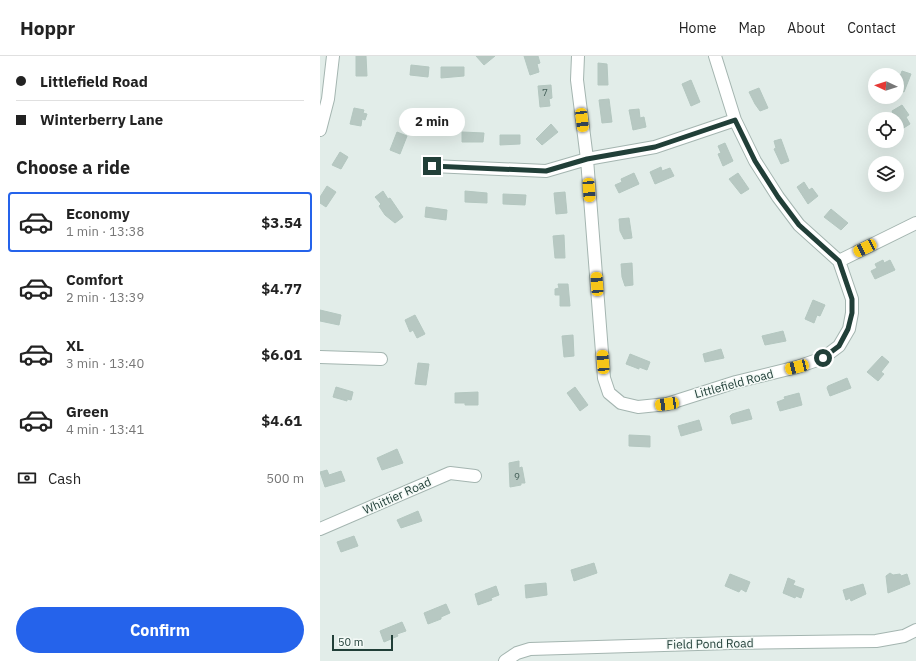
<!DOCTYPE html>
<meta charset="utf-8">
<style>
:root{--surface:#fff;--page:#f2f2f2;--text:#222;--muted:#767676;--line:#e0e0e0;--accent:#2563eb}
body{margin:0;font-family:"IBM Plex Sans",sans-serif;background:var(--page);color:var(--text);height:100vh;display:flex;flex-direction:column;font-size:15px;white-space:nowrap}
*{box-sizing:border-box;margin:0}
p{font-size:13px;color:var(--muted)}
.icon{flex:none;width:22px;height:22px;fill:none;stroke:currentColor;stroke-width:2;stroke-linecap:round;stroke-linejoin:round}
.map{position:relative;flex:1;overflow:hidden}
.panel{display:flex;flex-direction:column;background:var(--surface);width:320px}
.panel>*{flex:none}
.guide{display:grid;align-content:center;height:88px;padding:0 16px;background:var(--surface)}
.needle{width:26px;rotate:274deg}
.buttons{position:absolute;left:548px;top:12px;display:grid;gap:8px}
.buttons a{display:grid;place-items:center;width:36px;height:36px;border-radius:50%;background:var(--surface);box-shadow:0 4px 16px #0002;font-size:20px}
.scale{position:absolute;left:12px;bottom:10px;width:61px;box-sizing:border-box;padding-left:4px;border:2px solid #213f38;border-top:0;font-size:11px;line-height:14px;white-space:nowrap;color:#213f38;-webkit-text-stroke:3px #f3f9f6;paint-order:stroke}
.end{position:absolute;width:18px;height:18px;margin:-9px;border:5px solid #213f38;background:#fff;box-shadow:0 0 0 2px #fff}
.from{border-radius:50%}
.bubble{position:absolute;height:28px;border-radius:14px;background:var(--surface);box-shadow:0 4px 16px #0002;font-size:13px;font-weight:700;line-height:28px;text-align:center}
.car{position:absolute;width:12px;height:24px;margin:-12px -6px;border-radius:5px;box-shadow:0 0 3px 1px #0007;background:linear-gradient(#f5c518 24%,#345 0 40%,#f5c518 0 76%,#345 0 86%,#f5c518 0)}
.guide b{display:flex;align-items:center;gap:14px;height:38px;font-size:15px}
.guide b+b{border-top:1px solid var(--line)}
.guide i{width:10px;height:10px;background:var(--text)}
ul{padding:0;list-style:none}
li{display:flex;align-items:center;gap:12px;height:60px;margin:0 8px 6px;padding:0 8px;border:2px solid transparent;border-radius:4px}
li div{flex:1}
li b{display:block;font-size:15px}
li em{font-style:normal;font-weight:700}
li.selected{border-color:var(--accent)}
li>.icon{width:36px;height:36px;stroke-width:1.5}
h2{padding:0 16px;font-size:18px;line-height:48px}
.pay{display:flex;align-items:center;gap:10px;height:44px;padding:0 16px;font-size:15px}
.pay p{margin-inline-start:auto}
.primary-button{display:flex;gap:8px;margin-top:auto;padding:8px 16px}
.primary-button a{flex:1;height:46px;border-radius:24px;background:var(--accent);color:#fff;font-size:16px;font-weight:700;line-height:46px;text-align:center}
header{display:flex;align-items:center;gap:24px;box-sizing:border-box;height:56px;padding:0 20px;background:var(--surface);border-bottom:1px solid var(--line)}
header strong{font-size:19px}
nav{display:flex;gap:22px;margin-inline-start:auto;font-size:14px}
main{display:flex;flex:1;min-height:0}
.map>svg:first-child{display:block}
</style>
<header>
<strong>Hoppr</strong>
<nav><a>Home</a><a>Map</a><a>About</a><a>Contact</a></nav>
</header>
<main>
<section class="panel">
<div class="guide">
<b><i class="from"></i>Littlefield Road</b>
<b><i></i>Winterberry Lane</b>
</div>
<h2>Choose a ride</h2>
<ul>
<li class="selected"><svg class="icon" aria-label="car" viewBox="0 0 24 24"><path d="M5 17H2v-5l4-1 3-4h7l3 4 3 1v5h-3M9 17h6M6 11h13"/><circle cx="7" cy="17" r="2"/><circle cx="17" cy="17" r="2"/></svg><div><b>Economy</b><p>1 min · 13:38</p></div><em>$3.54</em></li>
<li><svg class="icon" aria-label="car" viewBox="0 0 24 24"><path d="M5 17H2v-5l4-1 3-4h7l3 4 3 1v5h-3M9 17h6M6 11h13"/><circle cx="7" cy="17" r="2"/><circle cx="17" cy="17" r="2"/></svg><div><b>Comfort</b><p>2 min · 13:39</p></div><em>$4.77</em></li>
<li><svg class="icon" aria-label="car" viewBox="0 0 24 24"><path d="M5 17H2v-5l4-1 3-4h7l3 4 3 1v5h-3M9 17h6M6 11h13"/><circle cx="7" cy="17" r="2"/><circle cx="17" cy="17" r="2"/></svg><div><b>XL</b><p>3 min · 13:40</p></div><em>$6.01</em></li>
<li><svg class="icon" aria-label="car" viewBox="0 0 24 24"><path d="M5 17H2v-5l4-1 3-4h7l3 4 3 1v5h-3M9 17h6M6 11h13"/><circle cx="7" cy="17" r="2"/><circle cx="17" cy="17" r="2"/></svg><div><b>Green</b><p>4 min · 13:41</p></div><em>$4.61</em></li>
</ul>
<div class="pay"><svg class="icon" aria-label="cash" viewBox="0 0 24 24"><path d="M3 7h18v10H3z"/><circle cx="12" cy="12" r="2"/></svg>Cash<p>500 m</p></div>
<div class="primary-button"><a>Confirm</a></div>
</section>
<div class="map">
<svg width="596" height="605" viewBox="0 0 596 605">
<rect width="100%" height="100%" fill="#e2ede9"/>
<path fill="#b7c8c2" stroke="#b4c7c0" d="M36 0H46L47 20H36Z
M156 0H175L164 9Z
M204 0H218L220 7 217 8 219 16 210 19Z
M278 7 287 8 288 29H278Z
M91 9 109 11 108 21 90 19Z
M121 11H144V20L121 22Z
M582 15 591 18 584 36 577 33V22L579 23Z
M371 24 380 46 371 50 362 28Z
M231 29 232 42 229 43 230 50 220 51 218 30Z
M439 32 448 52 440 55 435 48 429 36Z
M289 43 292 66 282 67 279 44Z
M582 49 589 59 586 61 590 68 582 73 577 63H565L573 58 572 55Z
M34 52 44 54 43 57 47 58 45 64 42 63 41 70 30 68Z
M319 53 320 62 324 61 326 71 313 74 309 54Z
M121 55 122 64 99 69 98 58Z
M231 68 238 76 222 89 216 83Z
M77 76 87 80 80 98 70 94Z
M142 76 164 77 163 86H142Z
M180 79H200V88L180 89Z
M461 83 469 105 461 108 454 93 456 92 454 85Z
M405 87 413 105 403 110 398 98 401 97 398 90Z
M20 96 28 101 21 113 12 109Z
M341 111 342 115 350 112 354 120 335 128 330 116Z
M314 117 319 128 299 137 295 129 302 126 301 123Z
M418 117 429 133 421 138 409 123Z
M484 126 489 134 492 132 498 140 488 148 477 131Z
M7 130 16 136 6 151 0 147V141Z
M63 135 68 143 70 142 83 161 75 167 65 159 59 150 61 148 55 141Z
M145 135 167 137V147L145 146Z
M245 136 247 157 236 158 234 137Z
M183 138 206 139 205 149 183 148Z
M106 151 127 154 126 164 105 161Z
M511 153 528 167 521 174 504 161Z
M309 162 312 182 304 183 300 175 299 163Z
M244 179 245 202H235L233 180Z
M563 204 564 207 570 204 575 214 555 223 551 215 557 212 555 208Z
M312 207 313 229 305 230 302 221 301 208Z
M238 228H248L250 250H240V239H235V233L239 232Z
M493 244 505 249 500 260 497 259 494 267 485 263Z
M0 254 21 259 19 269 0 265Z
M95 259 105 278 97 282 93 274 90 276 85 264Z
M463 275 466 285 445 289 442 280Z
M253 279 254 300 244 301 242 280Z
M401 293 404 302 385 306 383 298Z
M310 298 330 306 327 314 319 311V313L306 308Z
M562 300 569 306 561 316 564 318 558 325 547 316Z
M98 307 109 308 106 329 95 328Z
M527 322 531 332 510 340 507 332 508 330Z
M16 331 33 336 31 344 27 343V345L13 341Z
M255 331 268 349 260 355 247 337Z
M158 336V349H145V347H135V337Z
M479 337 482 349 460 355 457 346 465 343 464 341Z
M429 353 432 363 412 368 410 360 412 358Z
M379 364 382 374 361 380 358 370Z
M309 379 330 380V391L309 390Z
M77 393 83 407 62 414 57 402Z
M199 405V412L202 411 205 427H201V429L190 431 189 407Z
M7 414 9 419 21 415 25 425 5 431 0 416Z
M98 455 102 465 81 472 77 464Z
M34 480 38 490 21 496 17 486Z
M274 507 277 517 254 525 251 514Z
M570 517 573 519 580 518 581 520 587 518 590 528 568 537 566 520Z
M410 518 430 526 426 536 421 533 419 536 405 530Z
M468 522 475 525 473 529 484 533 481 542 476 540 475 542 463 537Z
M226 527 227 539 206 542 205 529Z
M543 528 546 538 531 545 530 542 526 544 523 534Z
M176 530 179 539 171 542 172 544 158 549 155 538Z
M126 548 130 557 121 561V563L108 568 104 557Z
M82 566 86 575 77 578 78 580 64 586 60 575Z"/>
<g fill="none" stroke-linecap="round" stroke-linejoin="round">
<g stroke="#a4b5b0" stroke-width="14">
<path id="minor" d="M258 0 257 24 267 103 284 322 289 337 301 347 318 351 347 348 416 326 477 311 503 302 519 290 529 273 532 257V243L519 205 479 169 458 141 435 105 415 64 395 0
M0 74 8 43 13 0
M112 110 226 115 267 103 335 91 415 64
M519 205 596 167
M0 301 61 303
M0 473 130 417 155 420
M185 605 197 597 210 593 411 587 556 585 584 580 596 574"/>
</g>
<use href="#minor" stroke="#fff" stroke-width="12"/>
</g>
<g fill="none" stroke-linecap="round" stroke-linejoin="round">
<path stroke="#213f38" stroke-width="5" d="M112 110 226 115 267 103 335 91 415 64 435 105 458 141 479 169 519 205 532 243V257L528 273 519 290 503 302"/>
</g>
<g text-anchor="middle" stroke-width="3" stroke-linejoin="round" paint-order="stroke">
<g font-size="10" fill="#46615a">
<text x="225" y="40">7</text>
<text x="197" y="424">9</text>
</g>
<g font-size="12" fill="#213f38" stroke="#f3f9f6">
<text transform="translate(414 328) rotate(-15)" y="4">Littlefield Road</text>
<text transform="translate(77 440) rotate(-24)" y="4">Whittier Road</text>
<text transform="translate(390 588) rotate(-1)" y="4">Field Pond Road</text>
</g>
</g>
</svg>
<div class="buttons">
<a><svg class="needle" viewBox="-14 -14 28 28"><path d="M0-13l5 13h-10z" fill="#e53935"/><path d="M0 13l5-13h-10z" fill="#767676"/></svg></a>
<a><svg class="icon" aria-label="locate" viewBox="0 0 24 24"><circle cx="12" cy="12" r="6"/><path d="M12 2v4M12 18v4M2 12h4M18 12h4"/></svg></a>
<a><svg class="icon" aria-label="layers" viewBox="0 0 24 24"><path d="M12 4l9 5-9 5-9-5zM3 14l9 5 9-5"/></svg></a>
</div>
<div class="scale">50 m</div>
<i class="end from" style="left:503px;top:302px"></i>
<i class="end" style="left:112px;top:110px"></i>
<div class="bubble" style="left:79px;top:52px;width:66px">2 min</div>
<i class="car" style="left:262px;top:64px;rotate:173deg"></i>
<i class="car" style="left:269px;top:134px;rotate:176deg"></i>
<i class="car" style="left:545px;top:192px;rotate:244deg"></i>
<i class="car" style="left:277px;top:228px;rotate:356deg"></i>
<i class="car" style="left:283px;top:306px;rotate:356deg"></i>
<i class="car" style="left:477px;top:311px;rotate:256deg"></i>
<i class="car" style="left:347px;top:348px;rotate:262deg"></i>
</div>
</main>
